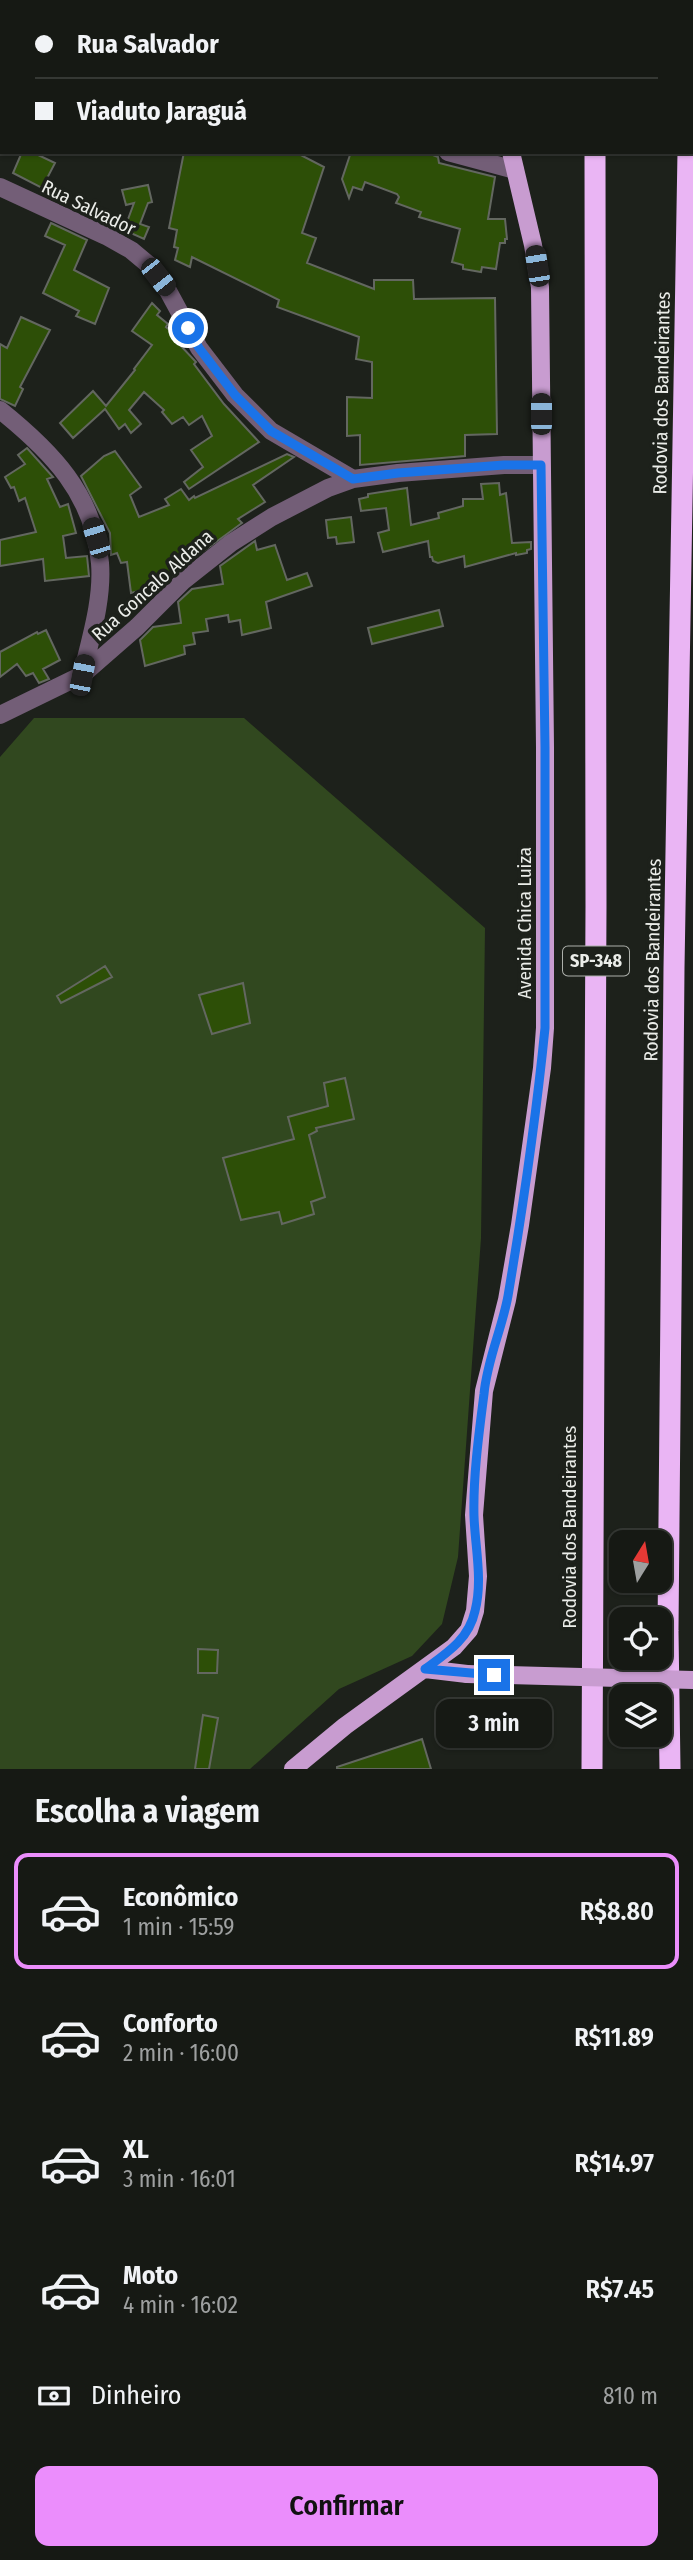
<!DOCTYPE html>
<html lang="pt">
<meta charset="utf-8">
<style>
:root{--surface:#161914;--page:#232622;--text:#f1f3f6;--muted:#9ea0a0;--line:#353834;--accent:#eb8dfc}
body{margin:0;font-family:"Fira Sans Condensed",sans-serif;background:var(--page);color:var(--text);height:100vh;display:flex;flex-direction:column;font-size:26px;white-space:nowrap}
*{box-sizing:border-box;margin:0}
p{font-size:23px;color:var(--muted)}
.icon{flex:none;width:38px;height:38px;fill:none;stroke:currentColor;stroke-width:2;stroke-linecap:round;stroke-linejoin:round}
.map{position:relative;height:1769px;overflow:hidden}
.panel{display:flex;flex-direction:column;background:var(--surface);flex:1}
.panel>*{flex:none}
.hud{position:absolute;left:0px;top:0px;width:693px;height:154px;box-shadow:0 2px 5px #0004,0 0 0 2px var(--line);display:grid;align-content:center;height:154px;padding:0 35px;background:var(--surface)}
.needle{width:46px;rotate:11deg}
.fabs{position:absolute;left:609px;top:1530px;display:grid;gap:14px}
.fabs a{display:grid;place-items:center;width:63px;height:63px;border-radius:14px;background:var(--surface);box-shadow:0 2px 5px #0004,0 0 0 2px var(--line);font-size:35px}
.end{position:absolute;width:32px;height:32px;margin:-16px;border:9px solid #1a73e8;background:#fff;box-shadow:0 0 0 4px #fff}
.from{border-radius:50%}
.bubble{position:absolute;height:49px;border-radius:14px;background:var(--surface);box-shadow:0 2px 5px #0004,0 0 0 2px var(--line);font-size:23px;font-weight:600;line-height:49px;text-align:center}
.car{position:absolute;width:21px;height:42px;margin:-21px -10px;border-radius:9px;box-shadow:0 0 5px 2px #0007;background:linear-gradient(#222 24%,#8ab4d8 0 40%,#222 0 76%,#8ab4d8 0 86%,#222 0)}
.hud b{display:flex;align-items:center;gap:24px;height:66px;font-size:26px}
.hud b+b{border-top:2px solid var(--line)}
.hud i{width:18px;height:18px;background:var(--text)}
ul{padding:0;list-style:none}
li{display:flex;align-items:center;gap:21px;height:116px;margin:0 14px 10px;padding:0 21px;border:4px solid transparent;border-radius:14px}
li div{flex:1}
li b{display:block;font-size:26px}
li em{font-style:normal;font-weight:600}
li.selected{border-color:var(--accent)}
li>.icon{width:63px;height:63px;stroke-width:1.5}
h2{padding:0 35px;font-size:32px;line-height:84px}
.pay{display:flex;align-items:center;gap:18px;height:77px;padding:0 35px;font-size:26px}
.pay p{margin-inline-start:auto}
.primary-button{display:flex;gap:14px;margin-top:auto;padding:14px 35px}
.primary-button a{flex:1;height:80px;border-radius:14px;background:var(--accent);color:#111;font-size:28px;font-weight:600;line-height:80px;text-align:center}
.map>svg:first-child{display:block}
</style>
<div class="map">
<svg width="693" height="1769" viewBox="0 0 693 1769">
<rect width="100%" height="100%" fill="#1d211b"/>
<path fill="#31481f" d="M34 718H244L485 928 481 1238 458 1557 442 1624 412 1656 339 1689 250 1769H0V757Z"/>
<path fill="#2d4f07" stroke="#636760" stroke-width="2" d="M22 152H32L55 163 42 188 13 173Z
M184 152H295L324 167 302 233 316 238 307 263 374 289V280H413L414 299 495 298 497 434 465 435V456L360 465V435L347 436V397L372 398V362L356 359 359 337 277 307 279 300 192 257 190 267 175 260 178 248 174 247 177 230 169 228Z
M351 152H425L438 157 439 163 495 177 488 219H505L507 239H505V243H500L496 269 482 267 481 272 463 269V265L452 262 460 229 419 217 421 212 396 203 399 197 397 194 365 182 362 190 353 187 349 198 342 179Z
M148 185 152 202 148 203 140 224 149 227 144 239 124 230 134 203 126 205 122 190Z
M51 223 87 240 74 270 109 288 95 324 76 316 79 311 43 293 65 245 45 236Z
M152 303 160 311 157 315 168 324 166 327 182 340 179 344 196 362 194 364 224 404 259 442 189 489 184 482 203 467 191 450 212 436 202 416 189 425 183 417 172 424 162 412 164 410 144 392 129 410 141 424 131 433 125 424 119 429 105 409 73 438 60 423 93 391 106 406 135 370 134 369 152 345 132 331Z
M21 317 50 330 20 387 23 389 15 406 0 399V344L7 348Z
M27 448 53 477 47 479 60 507 68 504 76 533 63 536 66 558 87 556 89 576 45 581 43 559 0 566V540L36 532 25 498 19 501 14 487 11 488 5 477 25 464 18 455Z
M115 451 141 487 130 495 139 517 169 505 165 499 181 489 189 500 194 496 195 498 287 454 294 457 253 485 265 502 238 519 242 523 197 556 172 569 174 574 164 584 162 579 145 595 143 590 131 593 127 562 121 563 117 553 111 555 110 533 81 476 104 456Z
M499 483 500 495 506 493 512 543 531 542V549L527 550V553L516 555V553L465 567 464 556 438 563 433 561 432 557H430L428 541 383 552 378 533 389 530 386 508 361 511 359 499 368 497V494L407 488 411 525 439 518 438 513 463 506V499H483L481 484Z
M351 517 354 542 337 544 336 537 328 538 326 520Z
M255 541 257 550 275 545 287 580 307 573 312 586 266 602 271 628 242 635 240 620 229 622 228 615 206 619 208 631 193 633 195 644 184 646 185 654 145 666 140 640 153 627 181 623 178 602 192 589 223 584 220 566Z
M439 610 443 626 372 644 368 628Z
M46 630 60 660 43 669 49 679 39 683 33 673 26 676 17 664 0 677V652L37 632 38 634Z
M105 966 112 977 61 1003 57 996Z
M243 983 250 1023 212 1034 199 995Z
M345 1078 354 1119 316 1128 317 1131 309 1135 325 1197 311 1202 314 1214 282 1224 279 1212 241 1220 223 1158 294 1139 288 1117 328 1106 324 1083Z
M198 1649 218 1650 217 1673H198Z
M203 1715 218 1718 209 1769H195Z
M422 1739 431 1769H337V1767Z"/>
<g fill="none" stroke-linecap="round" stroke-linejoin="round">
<path stroke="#735e77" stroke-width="18" d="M448 152 515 170
M0 187 106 236 131 250 149 265 167 289 199 348 235 395 271 431 353 479
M0 410C51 451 94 494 100 563 103 600 90 640 82 675
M0 715 82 675 137 627 183 581 231 543 272 517 328 488 353 479 398 473 504 465H541"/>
<path stroke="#c89cd0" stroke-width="18" d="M494 0V2
M425 1669 467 1674
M293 1769 345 1726 454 1647 469 1630 475 1611 478 1576 474 1515 484 1391 507 1300 520 1225 542 1068 545 1028V747L540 287 533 245 511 152"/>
<path stroke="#eab5f4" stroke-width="21" d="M539 0V2
M594 0V2
M685 0V2
M592 1769 596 906 595 152
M670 1769 668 1631 674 968 688 152"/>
<path stroke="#c89cd0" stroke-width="18" d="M467 1674 693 1680"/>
</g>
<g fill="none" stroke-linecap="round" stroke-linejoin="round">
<path stroke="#1a73e8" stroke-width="9" d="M188 328 199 348 235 395 271 431 353 479 398 473 504 465H541L545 747V1028C536 1118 523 1207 508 1296 502 1329 487 1360 484 1394 479 1433 473 1476 474 1516 475 1547 483 1580 475 1611 469 1639 447 1653 425 1669L494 1675"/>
</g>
<g text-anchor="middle" stroke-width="7" stroke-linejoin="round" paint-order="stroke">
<rect fill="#1d211b" stroke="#adb0ab" stroke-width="2" x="563" y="946.5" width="66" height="29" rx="5"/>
<g font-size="18" font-weight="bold" fill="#ebede9">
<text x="596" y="967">SP-348</text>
</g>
<g font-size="19" fill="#ebede9" stroke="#1d211b">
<text transform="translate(89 207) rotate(26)" y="7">Rua Salvador</text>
<text transform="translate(661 393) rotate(-89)" y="7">Rodovia dos Bandeirantes</text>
<text transform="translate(152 585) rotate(-42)" y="7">Rua Goncalo Aldana</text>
<text transform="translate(524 923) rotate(-90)" y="7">Avenida Chica Luiza</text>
<text transform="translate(652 960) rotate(-89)" y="7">Rodovia dos Bandeirantes</text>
<text transform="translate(569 1527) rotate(-90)" y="7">Rodovia dos Bandeirantes</text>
</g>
</g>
</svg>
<div class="fabs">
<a><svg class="needle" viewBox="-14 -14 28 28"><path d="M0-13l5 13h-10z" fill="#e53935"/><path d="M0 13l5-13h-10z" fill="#9ea0a0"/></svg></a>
<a><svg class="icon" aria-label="locate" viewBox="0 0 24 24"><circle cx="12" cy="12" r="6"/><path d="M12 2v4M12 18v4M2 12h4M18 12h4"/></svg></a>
<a><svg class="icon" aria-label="layers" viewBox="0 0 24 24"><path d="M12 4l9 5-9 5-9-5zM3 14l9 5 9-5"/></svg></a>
</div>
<i class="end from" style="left:188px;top:328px"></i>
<i class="end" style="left:494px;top:1675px"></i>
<div class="bubble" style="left:436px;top:1699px;width:116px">3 min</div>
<i class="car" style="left:537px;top:266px;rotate:351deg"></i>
<i class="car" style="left:158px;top:277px;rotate:142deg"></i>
<i class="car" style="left:541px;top:414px;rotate:0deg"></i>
<i class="car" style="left:96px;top:538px;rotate:343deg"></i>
<i class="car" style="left:82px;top:675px;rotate:11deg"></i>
<div class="hud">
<b><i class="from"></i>Rua Salvador</b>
<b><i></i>Viaduto Jaraguá</b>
</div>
</div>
<section class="panel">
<h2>Escolha a viagem</h2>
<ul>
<li class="selected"><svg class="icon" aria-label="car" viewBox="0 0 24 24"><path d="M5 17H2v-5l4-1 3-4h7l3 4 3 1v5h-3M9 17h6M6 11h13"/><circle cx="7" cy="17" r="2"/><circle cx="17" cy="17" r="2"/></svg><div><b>Econômico</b><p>1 min · 15:59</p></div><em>R$8.80</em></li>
<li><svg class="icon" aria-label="car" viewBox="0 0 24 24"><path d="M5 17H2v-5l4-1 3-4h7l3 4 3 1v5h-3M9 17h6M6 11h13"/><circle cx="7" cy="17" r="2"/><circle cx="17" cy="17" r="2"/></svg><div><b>Conforto</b><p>2 min · 16:00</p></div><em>R$11.89</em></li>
<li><svg class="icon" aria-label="car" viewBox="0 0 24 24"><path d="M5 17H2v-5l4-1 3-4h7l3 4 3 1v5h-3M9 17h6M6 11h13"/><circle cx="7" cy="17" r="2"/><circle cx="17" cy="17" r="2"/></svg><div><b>XL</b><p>3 min · 16:01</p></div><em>R$14.97</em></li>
<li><svg class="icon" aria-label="car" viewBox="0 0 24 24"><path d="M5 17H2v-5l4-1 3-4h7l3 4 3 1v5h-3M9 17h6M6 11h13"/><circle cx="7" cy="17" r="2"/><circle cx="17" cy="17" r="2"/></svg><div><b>Moto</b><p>4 min · 16:02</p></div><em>R$7.45</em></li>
</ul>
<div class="pay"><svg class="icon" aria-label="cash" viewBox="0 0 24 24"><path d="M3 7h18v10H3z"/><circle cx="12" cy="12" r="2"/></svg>Dinheiro<p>810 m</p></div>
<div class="primary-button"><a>Confirmar</a></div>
</section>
